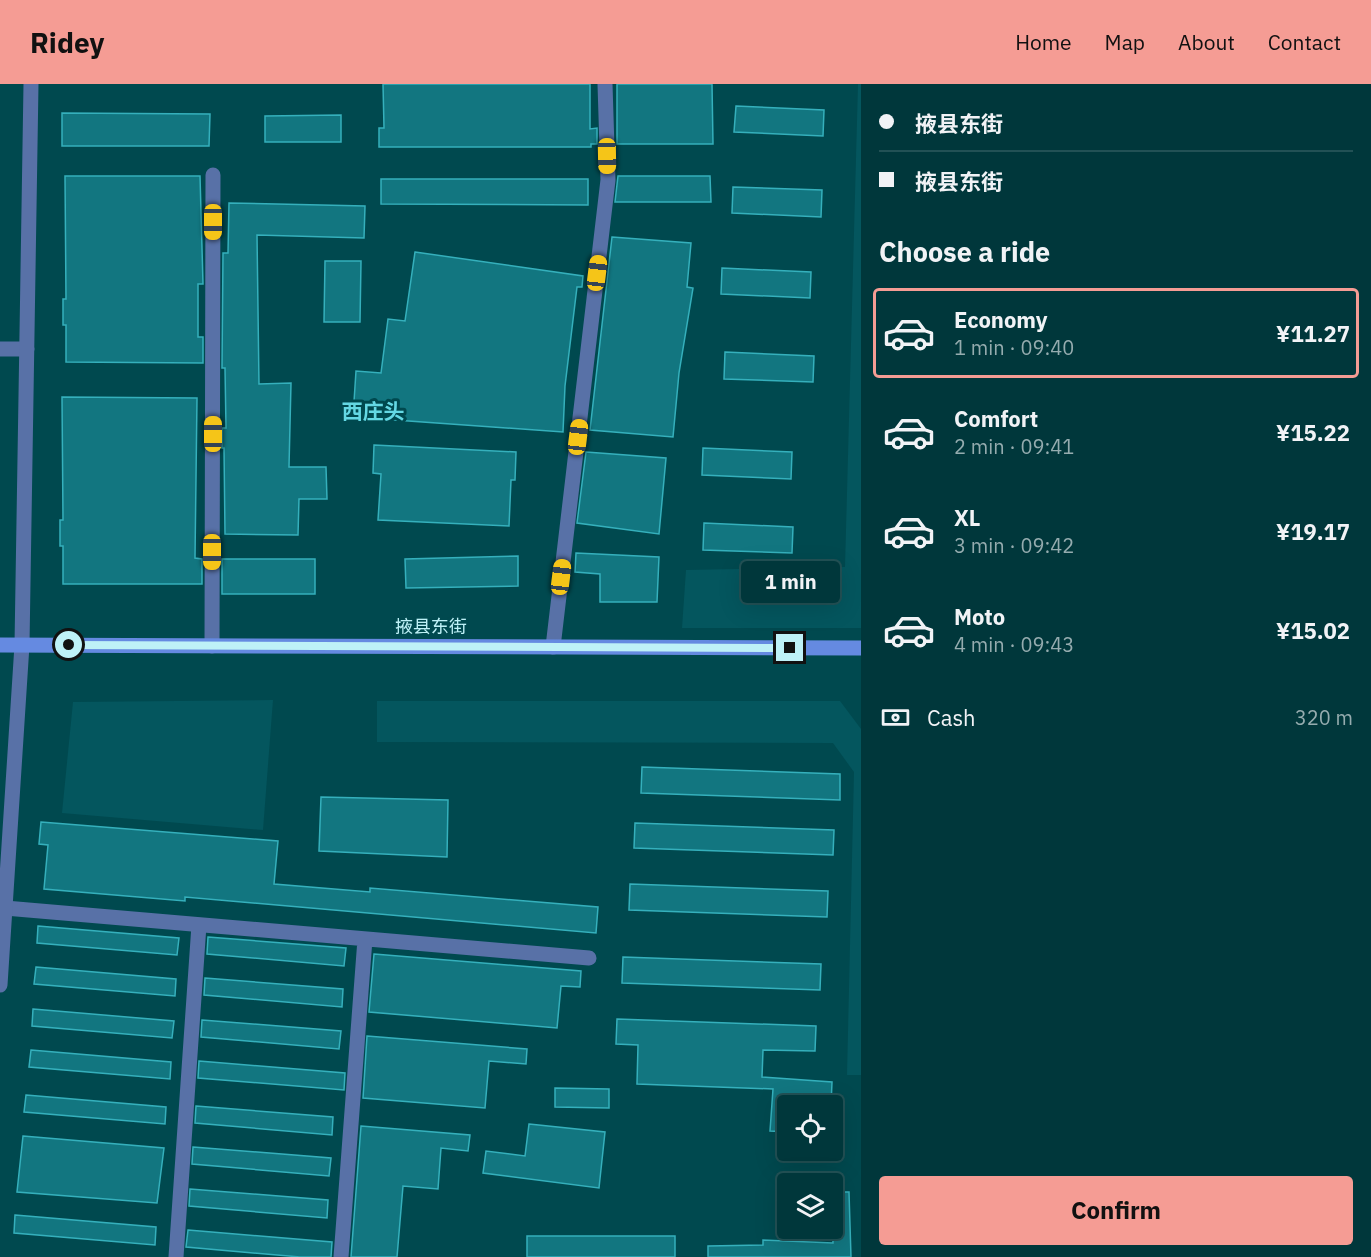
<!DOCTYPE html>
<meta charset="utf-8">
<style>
:root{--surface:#00373b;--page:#0a3f42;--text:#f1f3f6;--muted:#95acaf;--line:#225155;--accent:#f59c94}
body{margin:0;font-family:"IBM Plex Sans","Noto Sans SC",sans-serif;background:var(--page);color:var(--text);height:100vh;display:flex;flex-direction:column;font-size:22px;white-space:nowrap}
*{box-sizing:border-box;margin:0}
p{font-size:20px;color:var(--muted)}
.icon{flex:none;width:33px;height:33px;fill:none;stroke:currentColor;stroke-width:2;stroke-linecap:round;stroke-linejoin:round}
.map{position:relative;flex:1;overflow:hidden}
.side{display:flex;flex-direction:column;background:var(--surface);width:510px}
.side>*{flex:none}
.top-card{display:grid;align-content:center;height:132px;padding:0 18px;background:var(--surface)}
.fabs{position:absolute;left:777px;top:1011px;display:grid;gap:12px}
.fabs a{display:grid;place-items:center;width:66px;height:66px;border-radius:6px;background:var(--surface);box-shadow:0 6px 24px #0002,0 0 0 2px var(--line);font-size:30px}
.end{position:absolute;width:27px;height:27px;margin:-14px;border:8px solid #bef1f7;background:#111;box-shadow:0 0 0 3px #111}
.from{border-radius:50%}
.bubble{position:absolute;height:42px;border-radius:6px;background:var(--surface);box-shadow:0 6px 24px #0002,0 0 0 2px var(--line);font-size:20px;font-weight:700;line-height:42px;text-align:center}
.car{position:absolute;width:18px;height:36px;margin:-18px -9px;border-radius:8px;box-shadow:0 0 4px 2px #0007;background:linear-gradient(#f5c518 24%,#345 0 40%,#f5c518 0 76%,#345 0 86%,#f5c518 0)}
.top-card b{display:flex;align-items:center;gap:21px;height:57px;font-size:22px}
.top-card b+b{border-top:2px solid var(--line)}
.top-card i{width:15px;height:15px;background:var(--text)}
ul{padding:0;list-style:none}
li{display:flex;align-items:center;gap:18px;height:90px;margin:0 12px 9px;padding:0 6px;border:3px solid transparent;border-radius:6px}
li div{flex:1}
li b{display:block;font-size:22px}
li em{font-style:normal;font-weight:700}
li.on{border-color:var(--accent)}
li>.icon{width:54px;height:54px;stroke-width:1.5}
h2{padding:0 18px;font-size:27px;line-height:72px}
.pay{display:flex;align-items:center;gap:15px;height:66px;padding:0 18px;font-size:22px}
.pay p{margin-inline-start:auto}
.button{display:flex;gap:12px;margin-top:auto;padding:12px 18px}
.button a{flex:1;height:69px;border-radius:6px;background:var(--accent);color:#111;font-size:24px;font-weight:700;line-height:69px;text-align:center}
header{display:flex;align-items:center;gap:36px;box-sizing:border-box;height:84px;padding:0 30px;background:var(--accent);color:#111}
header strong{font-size:28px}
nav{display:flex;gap:33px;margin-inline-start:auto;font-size:21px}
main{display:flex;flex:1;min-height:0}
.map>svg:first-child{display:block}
</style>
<header>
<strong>Ridey</strong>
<nav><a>Home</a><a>Map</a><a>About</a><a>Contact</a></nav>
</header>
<main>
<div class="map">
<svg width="861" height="1173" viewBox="0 0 861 1173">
<rect width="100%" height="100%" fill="#00494f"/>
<path fill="#04565e" d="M858 0H861V544H682L686 486 845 483Z
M273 616 263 746 62 729 73 618Z
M377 617H840L861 645V991H847L854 688 833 659 377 658Z"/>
<path fill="#127680" stroke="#35b0bc" stroke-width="1.5" d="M383 0H590V45L597 44V60H591V63H379V44H384Z
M617 0H712L713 60H617Z
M736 22 824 26 823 52 734 48Z
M62 29 210 30 209 62H62Z
M341 31V58H265V32Z
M65 92H200L203 200H198V253H203V279L66 278V241H63V215H66Z
M618 92H710L711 118H615Z
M381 95H588V121L381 120Z
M733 103 822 106 821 133 732 129Z
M229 119 365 122 364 154 257 151 259 300 291 299 289 383H326L327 415H299L298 451 225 450 224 364H222V344H226L225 284H222L223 169H228Z
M612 153 691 159 687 203 693 204 679 289 673 353 590 346Z
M415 168 583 192 582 203H577L565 302 563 348 353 333 356 287 381 289 388 235 405 237Z
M325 177H361L360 238H324Z
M722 184 811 188 810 214 721 210Z
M725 268 814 272 813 298 724 295Z
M62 313 197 314 195 474 202 475V500H63V462H60V436H63Z
M374 361 516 368 515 396H511L509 442 378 436 381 390 373 389Z
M703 364 792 368 791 395 702 391Z
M586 368 666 374 659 450 577 439Z
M704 439 793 443 792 469 703 466Z
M576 469 659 473 657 518H600V490L575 488Z
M518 472V502L406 504 405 475Z
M222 475H315V510H222Z
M642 683 840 690V716L641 709Z
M321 713 448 716 447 773 319 767Z
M41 738 278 757 274 800 370 808V804L598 823 596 849 185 813V817L44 805 48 761 39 760Z
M635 739 834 746 833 771 634 764Z
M630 800 828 807 827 833 629 826Z
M38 842 179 854 177 871 37 859Z
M208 853 346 864 344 882 207 870Z
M374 870 581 887 580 903 561 902 557 944 369 928Z
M623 873 821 880 820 906 622 899Z
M36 883 176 895 175 912 34 900Z
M205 894 343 905 342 923 204 911Z
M33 925 174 937 172 954 32 942Z
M617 935 816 942 815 967 763 966 762 993 832 998 831 1022H788V1048L770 1047 773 1005 637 1000 638 961 616 960Z
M202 936 341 947 339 965 201 953Z
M367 952 527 965 526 980 489 977 485 1024 363 1014Z
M31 966 171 978 170 995 29 983Z
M199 977 345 989 344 1006 198 994Z
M555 1004 609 1005V1024L555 1023Z
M26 1011 166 1023 165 1040 24 1028Z
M196 1022 333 1033 332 1051 195 1039Z
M529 1040 605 1048 599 1104 483 1089 486 1067 525 1072Z
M361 1042 470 1051 468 1067 441 1064 438 1105 403 1102 397 1173H351Z
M23 1052 164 1064 157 1119 17 1108Z
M193 1063 331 1074 329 1092 192 1080Z
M190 1105 328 1116 327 1134 189 1122Z
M832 1108H849L851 1173H708V1162L763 1161V1156L833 1159Z
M15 1131 156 1143 155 1161 14 1149Z
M188 1146 332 1158 331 1173H300L186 1163Z
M527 1152H675V1173H527Z"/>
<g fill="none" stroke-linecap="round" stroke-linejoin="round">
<path stroke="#5871a7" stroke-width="15" d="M0 265H27
M212 562 213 91
M553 563 608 96 605 0
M5 824 589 874
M176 1173 199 841
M341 1173 365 855"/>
<path stroke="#5871a7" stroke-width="15" d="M0 901 22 561 31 0"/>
<path stroke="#658ae1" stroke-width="15" d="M0 561 861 564"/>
</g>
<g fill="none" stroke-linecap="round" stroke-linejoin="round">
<path stroke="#bef1f7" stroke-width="8" d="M69 561 790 564"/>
</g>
<g text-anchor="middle" stroke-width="6" stroke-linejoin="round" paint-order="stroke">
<g font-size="18" fill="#bef1f7" stroke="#00494f">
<text x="431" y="549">掖县东街</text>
</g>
<g font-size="21" font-weight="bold" fill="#64d8e4" stroke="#00494f">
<text x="373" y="335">西庄头</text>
</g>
</g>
</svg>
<div class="fabs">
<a><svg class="icon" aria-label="locate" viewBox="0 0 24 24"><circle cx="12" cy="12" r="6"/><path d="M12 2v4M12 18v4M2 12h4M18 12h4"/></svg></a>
<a><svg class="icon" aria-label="layers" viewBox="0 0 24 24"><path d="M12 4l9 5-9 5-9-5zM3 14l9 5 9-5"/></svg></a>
</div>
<i class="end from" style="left:69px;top:561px"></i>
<i class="end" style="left:790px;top:564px"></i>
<div class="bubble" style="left:741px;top:477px;width:99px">1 min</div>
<i class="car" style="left:607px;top:72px;rotate:179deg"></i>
<i class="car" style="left:213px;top:138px;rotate:180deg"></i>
<i class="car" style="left:597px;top:189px;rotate:7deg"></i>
<i class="car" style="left:213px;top:350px;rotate:0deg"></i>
<i class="car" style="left:578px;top:353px;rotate:7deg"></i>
<i class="car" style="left:212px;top:468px;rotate:180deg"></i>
<i class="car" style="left:561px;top:493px;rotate:7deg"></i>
</div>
<section class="side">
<div class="top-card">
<b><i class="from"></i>掖县东街</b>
<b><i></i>掖县东街</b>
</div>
<h2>Choose a ride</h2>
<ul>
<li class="on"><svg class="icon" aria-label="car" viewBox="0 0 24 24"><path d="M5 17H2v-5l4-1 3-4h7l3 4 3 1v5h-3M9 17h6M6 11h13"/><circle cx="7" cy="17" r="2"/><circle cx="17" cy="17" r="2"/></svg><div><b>Economy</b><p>1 min · 09:40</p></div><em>¥11.27</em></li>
<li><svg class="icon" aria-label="car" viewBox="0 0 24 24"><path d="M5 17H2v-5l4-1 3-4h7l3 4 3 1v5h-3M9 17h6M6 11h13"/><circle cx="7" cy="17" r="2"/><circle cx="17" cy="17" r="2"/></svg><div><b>Comfort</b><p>2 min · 09:41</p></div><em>¥15.22</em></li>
<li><svg class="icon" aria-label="car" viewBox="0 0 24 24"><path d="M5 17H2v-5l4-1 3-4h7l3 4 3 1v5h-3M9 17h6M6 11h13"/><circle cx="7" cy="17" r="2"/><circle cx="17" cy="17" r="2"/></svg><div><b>XL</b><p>3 min · 09:42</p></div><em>¥19.17</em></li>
<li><svg class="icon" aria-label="car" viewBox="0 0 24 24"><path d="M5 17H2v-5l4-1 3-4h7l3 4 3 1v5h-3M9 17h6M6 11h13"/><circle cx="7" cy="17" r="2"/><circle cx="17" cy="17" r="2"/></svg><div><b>Moto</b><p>4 min · 09:43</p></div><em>¥15.02</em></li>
</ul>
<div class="pay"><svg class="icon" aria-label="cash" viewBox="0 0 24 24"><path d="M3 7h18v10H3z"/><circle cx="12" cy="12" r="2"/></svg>Cash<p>320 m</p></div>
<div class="button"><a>Confirm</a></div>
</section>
</main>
